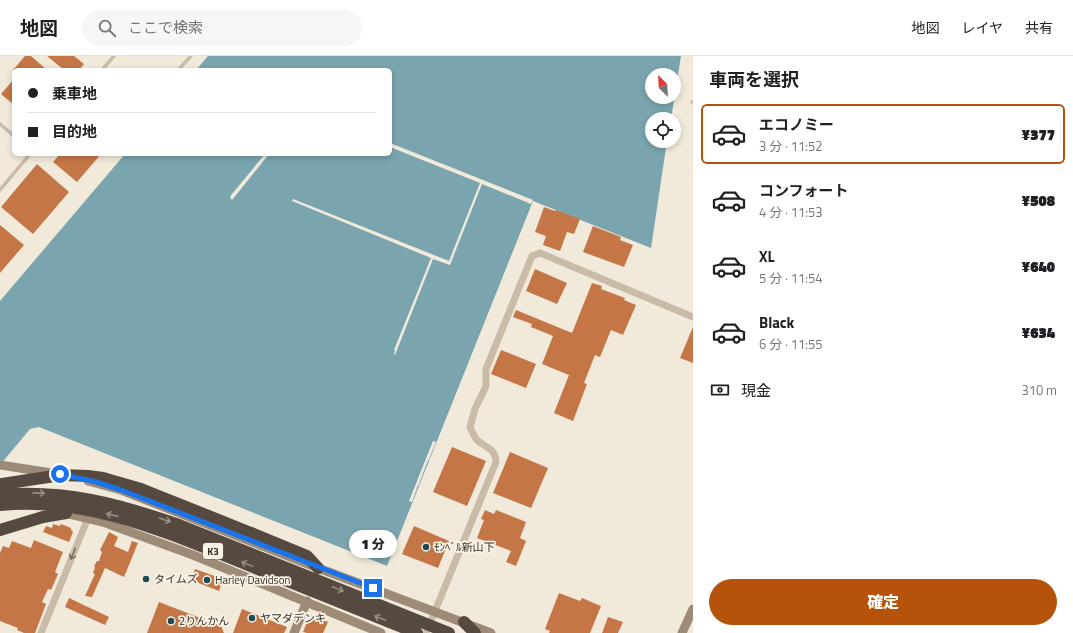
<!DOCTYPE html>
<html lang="ja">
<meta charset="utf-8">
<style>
:root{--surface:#fff;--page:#f6f6f6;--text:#202124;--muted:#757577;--line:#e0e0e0;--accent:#b45309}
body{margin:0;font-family:"Titillium Web","Noto Sans JP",sans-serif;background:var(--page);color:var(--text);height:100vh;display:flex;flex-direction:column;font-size:15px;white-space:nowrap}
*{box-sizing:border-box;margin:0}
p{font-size:13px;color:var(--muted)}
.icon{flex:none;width:22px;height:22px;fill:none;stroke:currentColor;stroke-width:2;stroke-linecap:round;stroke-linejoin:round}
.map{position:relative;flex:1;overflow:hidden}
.side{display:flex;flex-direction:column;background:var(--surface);width:380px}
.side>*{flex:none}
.banner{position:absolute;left:12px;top:12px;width:380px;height:88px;border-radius:6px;box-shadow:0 2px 6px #0003;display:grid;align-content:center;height:88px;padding:0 16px;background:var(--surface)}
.needle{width:26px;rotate:336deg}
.buttons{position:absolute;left:645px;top:12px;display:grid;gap:8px}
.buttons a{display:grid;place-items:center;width:36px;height:36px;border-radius:50%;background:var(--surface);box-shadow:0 2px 6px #0003;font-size:20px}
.end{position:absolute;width:18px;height:18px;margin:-9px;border:5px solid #1a73e8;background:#fff;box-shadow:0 0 0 2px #fff}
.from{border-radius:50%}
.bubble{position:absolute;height:28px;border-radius:14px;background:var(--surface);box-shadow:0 2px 6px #0003;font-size:13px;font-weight:800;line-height:28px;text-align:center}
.banner b{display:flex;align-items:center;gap:14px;height:38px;font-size:15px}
.banner b+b{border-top:1px solid var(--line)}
.banner i{width:10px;height:10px;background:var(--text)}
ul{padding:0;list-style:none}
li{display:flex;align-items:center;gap:12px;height:60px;margin:0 8px 6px;padding:0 8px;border:2px solid transparent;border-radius:6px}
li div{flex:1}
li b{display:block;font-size:15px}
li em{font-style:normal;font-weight:800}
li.active{border-color:var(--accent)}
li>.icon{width:36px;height:36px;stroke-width:1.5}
h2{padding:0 16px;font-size:18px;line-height:48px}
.pay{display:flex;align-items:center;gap:10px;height:44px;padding:0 16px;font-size:15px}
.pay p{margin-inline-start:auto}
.action{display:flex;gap:8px;margin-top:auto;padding:8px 16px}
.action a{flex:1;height:46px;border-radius:24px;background:var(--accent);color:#fff;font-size:16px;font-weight:800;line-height:46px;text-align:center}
header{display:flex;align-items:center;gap:24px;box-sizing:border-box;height:56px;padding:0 20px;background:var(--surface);border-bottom:1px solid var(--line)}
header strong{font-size:19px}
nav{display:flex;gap:22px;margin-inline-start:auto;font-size:14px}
.search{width:280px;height:36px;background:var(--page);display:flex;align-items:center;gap:10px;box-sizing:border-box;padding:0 14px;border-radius:22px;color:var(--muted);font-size:15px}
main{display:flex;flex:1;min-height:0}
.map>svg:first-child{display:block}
</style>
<header>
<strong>地図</strong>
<div class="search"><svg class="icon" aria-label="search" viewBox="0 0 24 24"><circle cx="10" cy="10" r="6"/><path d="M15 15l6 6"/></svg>ここで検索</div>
<nav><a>地図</a><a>レイヤ</a><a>共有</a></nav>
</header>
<main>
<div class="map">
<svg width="693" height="577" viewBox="0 0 693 577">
<rect width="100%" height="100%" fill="#f1eadb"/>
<path fill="#7aa5ae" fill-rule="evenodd" d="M208 0H681L671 63H652V85H667L651 192 533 145 387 510 39 371 30 373 0 409V245L125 98H390V14H196ZM652 19H674V41H652Z"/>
<path fill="#f1eadb" d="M390 87 533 144 531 148 482 128 450 209 433 203 395 299H394L395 294H394L431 202 292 145 293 143 449 205 480 127 390 91Z
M265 98H269L232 144 230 141 232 138Z
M433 385 436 386 429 403 430 404H428L419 428 420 429H418L412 446 409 445Z"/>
<path fill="#c47646" d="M25 0H31L47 14H13Z
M47 0H74L84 8 79 14H64Z
M14 23V49L1 38Z
M60 98H101L77 126 53 106Z
M37 108 69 136 33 178 1 151Z
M544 151 555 155 556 154 580 163 574 178 567 176 560 195 543 189 546 180 535 176Z
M0 169 24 189 0 217Z
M593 170 621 181 620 184 633 189 624 211 583 196Z
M535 213 567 227 557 248 526 235Z
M592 227 602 230 601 233 625 242 624 244 636 249 623 279 611 274 600 301 595 299 584 327 587 328 573 365 554 357 569 319 542 308 553 280 531 271 532 268 513 261 516 254 572 277Z
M693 271V307L680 302Z
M501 294 536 308 526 332 491 318Z
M452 391 486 405 467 450 433 436Z
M510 396 548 412 531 452 493 437Z
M485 454 494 458 496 454 526 466 520 482 526 485 516 510 506 506 511 495 477 482 484 464 481 463Z
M53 468 60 470 61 468 71 472V474L73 476 69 486 43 476 46 470 52 472Z
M414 470 449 485 438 512 402 498Z
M109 476 118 481 114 490 128 496 132 485 138 487 124 521 105 512 92 541 85 540 95 518 93 517 95 511 94 510 97 505H99L102 496 100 494Z
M34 484 63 496 55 516 58 518 51 534 48 533 42 546 46 548 35 577H24L17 574 18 572 0 565V497L3 490 9 492 12 485 31 492Z
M195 513 223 523 219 535 191 524Z
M559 537 580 545 582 542 601 550 590 577H549L550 575 545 573Z
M69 542 109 561 105 569 65 551Z
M159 546 221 570 224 577H147Z
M242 553 287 571 284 577H233Z
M310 559 328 566 323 577H307L303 576Z
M608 561 623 566 618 577H602Z"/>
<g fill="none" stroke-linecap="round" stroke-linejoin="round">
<path stroke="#c9bba7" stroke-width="3.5" d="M102 14 114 0
M178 14 191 0
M692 46H693
M0 68 14 80
M0 134 30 98"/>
<path stroke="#c9bba7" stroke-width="7" d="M41 577 88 462
M426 577 496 406C495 392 487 392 478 385 474 381 472 376 470 371L475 353 486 330V313L532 200 540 197 693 261"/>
<path stroke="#9d8b78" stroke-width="9" d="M0 409 58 418
M88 425 121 434 318 512 491 577
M61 456 103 466 193 499 381 577
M294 577 307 545
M682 577 693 553"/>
<path stroke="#56493f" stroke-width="12" d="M0 474 43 461 66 457
M251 477 307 500 318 512
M464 566 475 577"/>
<path stroke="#56493f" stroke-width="12" d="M2 428 61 419 88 420 103 422 141 433 251 477
M0 439C64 433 119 448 179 469L449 577
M0 449C88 440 168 477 248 509 304 532 360 554 417 577"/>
</g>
<defs><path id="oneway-shaft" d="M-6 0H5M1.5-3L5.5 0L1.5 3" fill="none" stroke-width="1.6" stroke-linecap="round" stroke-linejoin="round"/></defs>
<g stroke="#978d82">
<use href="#oneway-shaft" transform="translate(39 437) rotate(1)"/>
<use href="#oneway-shaft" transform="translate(112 459) rotate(-167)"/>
<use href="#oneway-shaft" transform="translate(165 464) rotate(19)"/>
<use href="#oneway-shaft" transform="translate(247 508) rotate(-158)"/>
<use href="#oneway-shaft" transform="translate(338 533) rotate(22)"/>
<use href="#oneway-shaft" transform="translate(380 562) rotate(-158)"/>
</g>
<use stroke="#786d61" href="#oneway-shaft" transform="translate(73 498) rotate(112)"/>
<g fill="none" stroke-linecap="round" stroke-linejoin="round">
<path stroke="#1a73e8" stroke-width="5" d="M60 418 96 426 121 434 373 532"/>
</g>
<g fill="#1e4b56" stroke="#f9f3e7" stroke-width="1.5">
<circle cx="426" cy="491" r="4"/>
<circle cx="146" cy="523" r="4"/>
<circle cx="207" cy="524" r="4"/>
<circle cx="252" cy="562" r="4"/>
<circle cx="171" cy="565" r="4"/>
</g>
<g text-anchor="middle" stroke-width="3.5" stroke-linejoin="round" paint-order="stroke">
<rect fill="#f9f3e7" stroke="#706961" stroke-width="1" x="203" y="487" width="20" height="16" rx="3"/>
<g font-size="10" font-weight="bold" fill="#362e27">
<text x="213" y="499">K3</text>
</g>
<g font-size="11" fill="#362e27" stroke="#f9f3e7" text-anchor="start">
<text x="434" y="495">ﾓﾝﾍﾞﾙ新山下</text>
<text x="154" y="527">タイムズ</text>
<text x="215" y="528">Harley Davidson</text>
<text x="260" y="566">ヤマダデンキ</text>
<text x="179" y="569">2りんかん</text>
</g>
</g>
</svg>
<div class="buttons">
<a><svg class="needle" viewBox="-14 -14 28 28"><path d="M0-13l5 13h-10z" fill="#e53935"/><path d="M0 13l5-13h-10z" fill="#757577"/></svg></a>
<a><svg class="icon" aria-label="locate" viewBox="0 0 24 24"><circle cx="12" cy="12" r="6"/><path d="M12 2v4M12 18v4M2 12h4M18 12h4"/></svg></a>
</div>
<i class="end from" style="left:60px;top:418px"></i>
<i class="end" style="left:373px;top:532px"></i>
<div class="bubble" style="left:349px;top:474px;width:48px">1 分</div>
<div class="banner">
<b><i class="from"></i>乗車地</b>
<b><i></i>目的地</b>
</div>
</div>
<section class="side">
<h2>車両を選択</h2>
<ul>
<li class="active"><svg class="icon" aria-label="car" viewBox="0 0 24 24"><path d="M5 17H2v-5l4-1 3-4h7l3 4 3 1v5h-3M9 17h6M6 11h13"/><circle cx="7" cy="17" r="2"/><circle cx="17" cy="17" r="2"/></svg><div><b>エコノミー</b><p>3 分 · 11:52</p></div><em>¥377</em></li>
<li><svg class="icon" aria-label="car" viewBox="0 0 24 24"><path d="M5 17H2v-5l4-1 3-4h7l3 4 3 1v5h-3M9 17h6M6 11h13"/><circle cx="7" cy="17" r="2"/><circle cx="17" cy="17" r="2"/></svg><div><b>コンフォート</b><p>4 分 · 11:53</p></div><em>¥508</em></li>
<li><svg class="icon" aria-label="car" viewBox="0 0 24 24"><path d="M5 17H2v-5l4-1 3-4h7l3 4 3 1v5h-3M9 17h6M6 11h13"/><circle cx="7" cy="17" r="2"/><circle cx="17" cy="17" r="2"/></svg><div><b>XL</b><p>5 分 · 11:54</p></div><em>¥640</em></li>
<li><svg class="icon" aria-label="car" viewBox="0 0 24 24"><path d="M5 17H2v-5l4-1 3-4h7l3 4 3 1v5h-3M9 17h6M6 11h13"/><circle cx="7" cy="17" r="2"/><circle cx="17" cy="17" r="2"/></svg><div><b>Black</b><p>6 分 · 11:55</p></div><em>¥634</em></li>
</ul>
<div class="pay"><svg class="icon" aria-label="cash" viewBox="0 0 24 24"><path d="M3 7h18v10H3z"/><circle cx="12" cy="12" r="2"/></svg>現金<p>310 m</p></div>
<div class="action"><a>確定</a></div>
</section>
</main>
